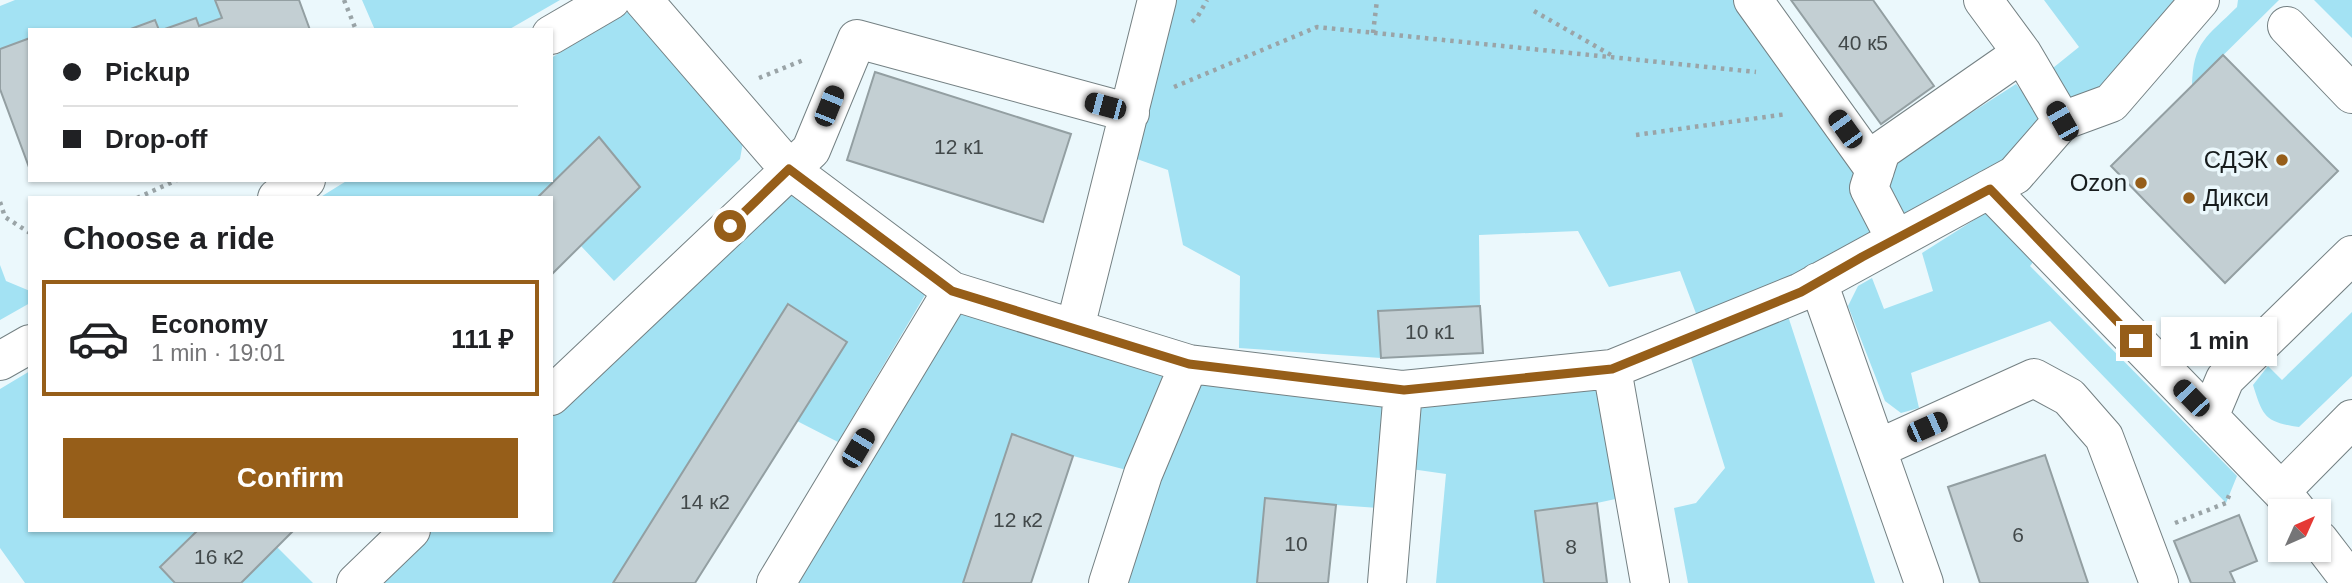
<!DOCTYPE html>
<meta charset="utf-8">
<style>
:root{--surface:#fff;--page:#f6f6f6;--text:#202124;--muted:#757577;--line:#e0e0e0;--accent:#965e19}
body{margin:0;font-family:Helvetica,sans-serif;background:var(--page);color:var(--text);height:100vh;display:flex;flex-direction:column;font-size:26px;white-space:nowrap}
*{box-sizing:border-box;margin:0}
p{font-size:23px;color:var(--muted)}
.icon{flex:none;width:38px;height:38px;fill:none;stroke:currentColor;stroke-width:2;stroke-linecap:round;stroke-linejoin:round}
.map{position:relative;flex:1;overflow:hidden}
.panel{position:absolute;left:28px;top:196px;width:525px;height:336px;display:flex;flex-direction:column;background:var(--surface);border-radius:0px;box-shadow:0 2px 5px #0004}
.panel>*{flex:none}
.hud{position:absolute;left:28px;top:28px;width:525px;height:154px;border-radius:0px;box-shadow:0 2px 5px #0004;display:grid;align-content:center;height:154px;padding:0 35px;background:var(--surface)}
.needle{width:46px;rotate:45deg}
.buttons{position:absolute;left:2268px;top:499px;display:grid;gap:14px}
.buttons a{display:grid;place-items:center;width:63px;height:63px;border-radius:0px;background:var(--surface);box-shadow:0 2px 5px #0004;font-size:35px}
.end{position:absolute;width:32px;height:32px;margin:-16px;border:9px solid #965e19;background:#fff;box-shadow:0 0 0 4px #fff}
.from{border-radius:50%}
.bubble{position:absolute;height:49px;border-radius:0px;background:var(--surface);box-shadow:0 2px 5px #0004;font-size:23px;font-weight:800;line-height:49px;text-align:center}
.car{position:absolute;width:21px;height:42px;margin:-21px -10px;border-radius:9px;box-shadow:0 0 5px 2px #0007;background:linear-gradient(#222 24%,#8ab4d8 0 40%,#222 0 76%,#8ab4d8 0 86%,#222 0)}
.hud b{display:flex;align-items:center;gap:24px;height:66px;font-size:26px}
.hud b+b{border-top:2px solid var(--line)}
.hud i{width:18px;height:18px;background:var(--text)}
ul{padding:0;list-style:none}
li{display:flex;align-items:center;gap:21px;height:116px;margin:0 14px 10px;padding:0 21px;border:4px solid transparent;border-radius:0px}
li div{flex:1}
li b{display:block;font-size:26px}
li em{font-style:normal;font-weight:800}
li.current{border-color:var(--accent)}
li>.icon{width:63px;height:63px;stroke-width:1.5}
h2{padding:0 35px;font-size:32px;line-height:84px}
.action{display:flex;gap:14px;margin-top:auto;padding:14px 35px}
.action a{flex:1;height:80px;border-radius:0px;background:var(--accent);color:#fff;font-size:28px;font-weight:800;line-height:80px;text-align:center}
.map>svg:first-child{display:block}
</style>
<div class="map">
<svg width="2352" height="583" viewBox="0 0 2352 583">
<rect width="100%" height="100%" fill="#ebf8fc"/>
<path fill="#a3e2f3" d="M15 0H215L222 18 199 26 196 18 162 30H159L155 20 128 30H30V38L0 49V6Z
M362 0H560L508 30H375Z
M1157 0H1753L1896 240 1703 332 1680 271 1609 287 1578 231 1479 235 1480 306 1379 311 1381 358 1239 348 1240 276 1183 245 1168 170 1120 153Z
M2044 0H2200L2062 121 2038 80 2079 47Z
M2238 0H2279L2192 86C2193 41 2207 37 2237 7Z
M2314 0H2352V38Z
M644 2 747 120 740 159 614 281 581 246 640 187 599 137 537 198H319L348 180H551V58Z
M2016 84 2042 116 2006 164 1909 222 1887 182 1901 158Z
M789 169 935 278 838 442 797 421 847 342 788 305 613 583H356L411 530H551V396Z
M2004 201 2046 247 2030 266 2237 476 2226 503 2050 321 1911 373 1919 408 1901 413 1885 401 1848 306 1858 286 1872 278 1884 309 1933 291 1922 253Z
M0 265 6 281 30 291V303L0 320Z
M952 291 1075 328 1403 390 1612 369 1634 495 1597 503 1535 511 1544 583H1436L1446 474 1397 467 1393 509 1336 505 1257 583H1108L1142 474 1073 456 1012 434 963 583H776Z
M2352 312V376L2299 427C2265 422 2263 417 2253 385L2268 366 2282 380Z
M1788 316 1875 583H1688L1674 508 1696 503 1725 468 1691 358Z
M30 371V530H198L160 567 175 583H25L0 548V389Z
M277 547 313 583H241Z"/>
<path fill="#c3cfd3" stroke="#939fa2" stroke-width="2" d="M215 0H299L310 30H162L196 18 199 26 222 18Z
M1791 0H1873L1934 86 1881 124Z
M155 20 159 30H128Z
M30 38V170L0 89V49Z
M2223 55 2338 171 2225 283 2111 166Z
M875 72 1071 134 1043 222 847 160Z
M599 137 640 187 551 275V198H537Z
M788 304 847 342 695 583H613Z
M1480 306 1483 353 1381 358 1378 311Z
M1012 434 1073 456 1031 583H963Z
M2045 455 2088 583H1980L1948 487Z
M1265 498 1336 505 1328 583H1257Z
M1597 503 1607 583H1544L1535 511Z
M2239 515 2257 561 2230 572 2235 583H2191L2174 541Z
M198 530H294L241 583H175L160 567Z"/>
<g fill="none" stroke-linecap="round" stroke-linejoin="round">
<g stroke="#748083" stroke-width="40">
<path id="minor" d="M643 0 789 169 952 291 1189 364 1403 390 1612 369 1801 292 2015 175 2062 121 2111 103 2200 0
M1753 0 1875 170
M1983 0 2022 53 2062 121
M2287 26 2352 94
M551 35 611 0
M1989 189 2281 491 2297 511
M277 198 306 180
M1896 240 1869 188 1881 151 2022 53
M1818 282 1924 583
M1075 328 1157 0
M0 361 30 344
M1612 369 1650 583
M551 396 811 150 857 39 1130 113
M2209 417 2225 379 2352 255
M1877 449 2034 378 2069 397 2104 437 2159 583
M2281 491 2352 419
M2319 540 2352 583
M356 583 411 530
M776 583 952 291
M1108 583 1143 474 1189 364
M1387 583 1403 390"/>
</g>
<path stroke="#9aa4a7" stroke-width="4.5" stroke-dasharray="3.5 5" stroke-linecap="butt" d="M344 0 356 30
M1534 11 1611 55
M1192 22 1198 16 1207 0
M1373 33 1377 0
M759 78 806 59
M1174 87 1317 27 1756 72
M1636 135 1787 114
M137 198 177 180
M0 202 5 217 30 233
M2175 523 2226 503 2230 493"/>
<use href="#minor" stroke="#fff" stroke-width="38"/>
</g>
<g fill="none" stroke-linecap="round" stroke-linejoin="round">
<path stroke="#965e19" stroke-width="9" d="M730 226 789 169 952 291 1189 364 1404 390 1612 369 1801 292 1862 257 1990 189 2136 341"/>
</g>
<g fill="#965e19" stroke="#ebf8fc" stroke-width="2.5">
<circle cx="2282" cy="160" r="7"/>
<circle cx="2141" cy="183" r="7"/>
<circle cx="2189" cy="198" r="7"/>
</g>
<g text-anchor="middle" stroke-width="7" stroke-linejoin="round" paint-order="stroke">
<g font-size="21" fill="#42494a">
<text x="1863" y="50">40 к5</text>
<text x="959" y="154">12 к1</text>
<text x="1430" y="339">10 к1</text>
<text x="705" y="509">14 к2</text>
<text x="1018" y="527">12 к2</text>
<text x="2018" y="542">6</text>
<text x="1296" y="551">10</text>
<text x="1571" y="554">8</text>
<text x="219" y="564">16 к2</text>
</g>
<g font-size="24" fill="#171c1d" stroke="#ebf8fc" text-anchor="end">
<text x="2268" y="168">СДЭК</text>
<text x="2127" y="191">Ozon</text>
<text x="2203" y="206" text-anchor="start">Дикси</text>
</g>
</g>
</svg>
<div class="buttons">
<a><svg class="needle" viewBox="-14 -14 28 28"><path d="M0-13l5 13h-10z" fill="#e53935"/><path d="M0 13l5-13h-10z" fill="#757577"/></svg></a>
</div>
<i class="end from" style="left:730px;top:226px"></i>
<i class="end" style="left:2136px;top:341px"></i>
<div class="bubble" style="left:2161px;top:317px;width:116px">1 min</div>
<i class="car" style="left:829px;top:106px;rotate:22deg"></i>
<i class="car" style="left:1105px;top:106px;rotate:285deg"></i>
<i class="car" style="left:2062px;top:121px;rotate:330deg"></i>
<i class="car" style="left:1845px;top:129px;rotate:324deg"></i>
<i class="car" style="left:2191px;top:398px;rotate:316deg"></i>
<i class="car" style="left:1927px;top:427px;rotate:66deg"></i>
<i class="car" style="left:858px;top:448px;rotate:31deg"></i>
<div class="hud">
<b><i class="from"></i>Pickup</b>
<b><i></i>Drop-off</b>
</div>
<section class="panel">
<h2>Choose a ride</h2>
<ul>
<li class="current"><svg class="icon" aria-label="car" viewBox="0 0 24 24"><path d="M5 17H2v-5l4-1 3-4h7l3 4 3 1v5h-3M9 17h6M6 11h13"/><circle cx="7" cy="17" r="2"/><circle cx="17" cy="17" r="2"/></svg><div><b>Economy</b><p>1 min · 19:01</p></div><em>111 ₽</em></li>
</ul>
<div class="action"><a>Confirm</a></div>
</section>
</div>
